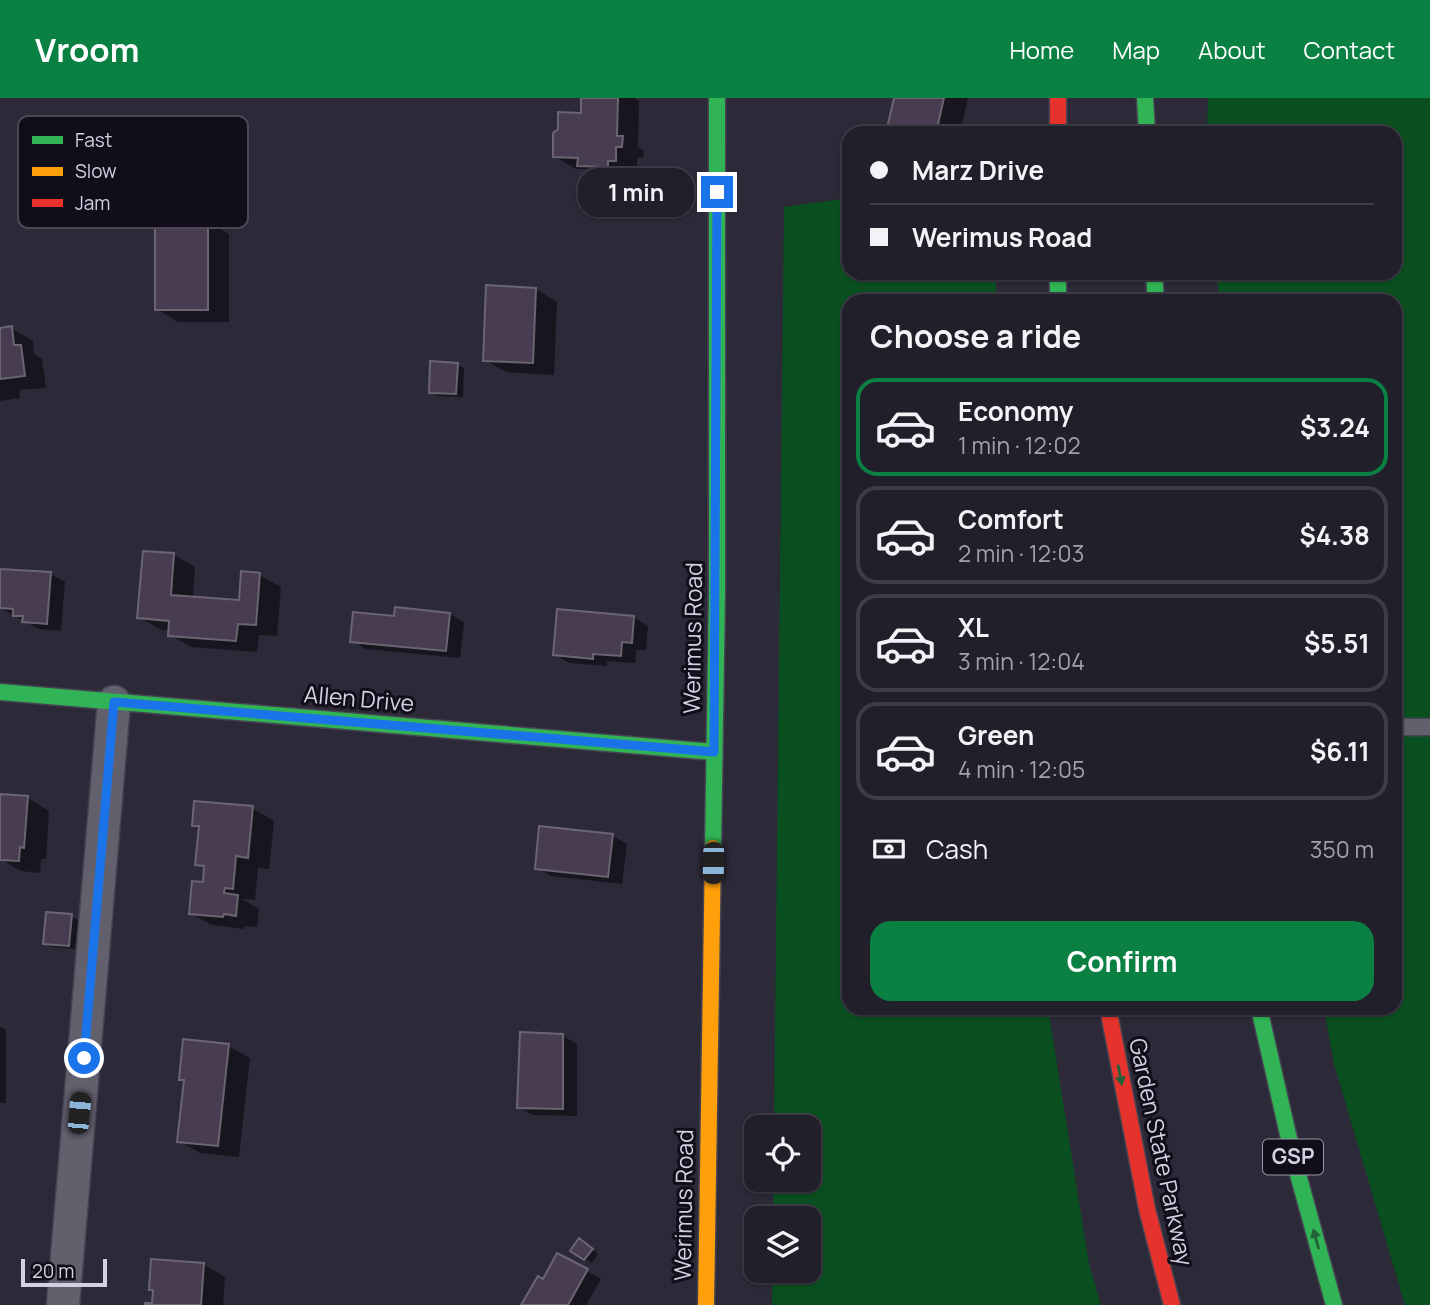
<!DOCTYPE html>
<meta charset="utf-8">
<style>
:root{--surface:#211f2a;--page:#2d2c36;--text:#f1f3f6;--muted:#a2a2a8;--line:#3e3d47;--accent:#0b8043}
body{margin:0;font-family:Manrope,sans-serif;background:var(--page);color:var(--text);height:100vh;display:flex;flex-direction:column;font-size:26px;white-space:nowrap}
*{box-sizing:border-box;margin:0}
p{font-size:23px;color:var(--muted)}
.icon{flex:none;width:38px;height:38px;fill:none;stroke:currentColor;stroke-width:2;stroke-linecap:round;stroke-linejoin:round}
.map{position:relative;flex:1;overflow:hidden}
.panel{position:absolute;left:842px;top:196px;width:560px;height:721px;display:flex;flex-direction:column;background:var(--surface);border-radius:21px;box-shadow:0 2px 5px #0004,0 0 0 2px var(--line)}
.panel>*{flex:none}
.banner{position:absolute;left:842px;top:28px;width:560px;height:154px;border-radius:21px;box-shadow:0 2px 5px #0004,0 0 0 2px var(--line);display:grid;align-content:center;height:154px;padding:0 28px;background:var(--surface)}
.tools{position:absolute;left:744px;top:1017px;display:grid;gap:14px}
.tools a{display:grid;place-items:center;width:77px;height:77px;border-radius:14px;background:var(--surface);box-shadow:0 2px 5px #0004,0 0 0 2px var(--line);font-size:35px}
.scale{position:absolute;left:21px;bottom:18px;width:86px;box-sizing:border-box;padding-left:7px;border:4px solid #d3d0e2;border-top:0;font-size:19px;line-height:24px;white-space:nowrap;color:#d3d0e2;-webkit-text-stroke:5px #110e1a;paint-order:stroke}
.end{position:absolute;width:32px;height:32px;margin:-16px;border:9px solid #1a73e8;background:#fff;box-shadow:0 0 0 4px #fff}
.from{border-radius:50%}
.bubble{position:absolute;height:49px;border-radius:21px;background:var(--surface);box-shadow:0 2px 5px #0004,0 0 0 2px var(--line);font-size:23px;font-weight:700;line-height:49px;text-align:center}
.car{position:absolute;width:21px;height:42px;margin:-21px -10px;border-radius:9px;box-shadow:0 0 5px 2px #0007;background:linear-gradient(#222 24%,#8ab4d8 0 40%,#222 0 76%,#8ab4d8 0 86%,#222 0)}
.banner b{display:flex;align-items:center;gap:24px;height:66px;font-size:26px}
.banner b+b{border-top:2px solid var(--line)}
.banner i{width:18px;height:18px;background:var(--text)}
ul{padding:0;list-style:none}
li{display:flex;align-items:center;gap:21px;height:98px;margin:0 14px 10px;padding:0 14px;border:4px solid var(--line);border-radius:21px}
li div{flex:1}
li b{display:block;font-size:26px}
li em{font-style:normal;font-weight:700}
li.current{border-color:var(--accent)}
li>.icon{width:63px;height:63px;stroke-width:1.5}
h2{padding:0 28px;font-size:32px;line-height:84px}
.pay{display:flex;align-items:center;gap:18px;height:77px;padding:0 28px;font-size:26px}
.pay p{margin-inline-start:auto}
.primary-button{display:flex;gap:14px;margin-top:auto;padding:14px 28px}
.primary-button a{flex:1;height:80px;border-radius:21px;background:var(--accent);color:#fff;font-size:28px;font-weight:700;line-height:80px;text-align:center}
header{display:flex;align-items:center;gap:42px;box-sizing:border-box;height:98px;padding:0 35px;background:var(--accent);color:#fff}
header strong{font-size:33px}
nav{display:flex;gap:38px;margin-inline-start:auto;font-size:24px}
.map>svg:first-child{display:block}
</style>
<header>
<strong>Vroom</strong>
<nav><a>Home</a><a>Map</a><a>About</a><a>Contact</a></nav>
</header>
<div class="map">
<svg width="1430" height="1207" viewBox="0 0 1430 1207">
<rect width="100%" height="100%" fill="#2c2938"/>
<path fill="#0a4f20" d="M1208 0H1430V1207H1405L1334 966 1324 910H1395V203H1219L1217 175H1395V35H1207Z
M849 100V175H996V203H849V910H1048L1089 1166 1101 1207H772L773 1173 808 1172V1120H773L774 1082H808V1029H774L784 109Z"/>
<path fill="#0007" d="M583 0H635L639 3 638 49 644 52 643 60H637V74H629V80H601L586 71H576L554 58 583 16Z
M896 0H968L960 35H898L889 29Z
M208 123 229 136V224H178L157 211Z
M536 191 557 204 554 277 506 274 485 262Z
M11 230 33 243 34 256 42 261 46 290 19 292 20 300 0 303V232Z
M458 267 464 270 463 299 437 298 430 294Z
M174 457 195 469 193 500 240 504 259 477 281 489 277 538 259 537 257 554 192 549 170 537V532H161L139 519Z
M50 476 65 484 61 533 39 531 0 510V485Z
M450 516 464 524 460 560 366 551 352 543 395 520Z
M633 519 648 528 646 552H636L635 565 607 563V568L569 565 555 556Z
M0 698 28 700 49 713 46 761H41L40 775 21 773 0 761Z
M252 710 274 723 269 771 258 770 255 802 242 801 259 811 257 829 245 828 244 831 212 827 190 815 204 786 206 771 197 766 201 731 194 727Z
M613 738 627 746 622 786 551 778 537 770Z
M71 818 78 822 75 851 51 849 45 845Z
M0 929 6 932V1005H0Z
M563 938 577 946V1018L533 1017 519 1009Z
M228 948 250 960 239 1059 200 1055 179 1043 185 983 181 981Z
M586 1146 598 1156 592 1165 573 1152Z
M558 1157 601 1181 586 1207H523L544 1183Z
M204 1167 225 1179 223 1207H154L155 1193 151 1191Z"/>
<path fill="#473c50" stroke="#6a6571" stroke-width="2" d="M581 0H618L617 38H623L622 49H616V63H608V69L577 68 578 60 553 59V35L558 31V14L581 15Z
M894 0H944L936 35H907L887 30Z
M155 121 208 122V212H155Z
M486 187 536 190 533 265 483 263Z
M12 228 14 247H21L25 278 0 281V230Z
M430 263 458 265 456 296 429 295Z
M143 453 174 455 171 497 239 502 241 473 260 475 256 527 238 526 236 543 168 538 169 523 137 520Z
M0 471 51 474 47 526 22 524 23 518H13V511L0 510Z
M395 509 450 515 446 553 350 544 353 514 394 518Z
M557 511 634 518 632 545 622 544 621 558 593 556V561L553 557Z
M0 696 28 698 24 750 20 749 19 763 0 762Z
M194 703 253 708 248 760 236 758 233 791 225 790 224 795 238 797 236 818 224 816 223 819 189 816 192 783 203 784 204 768 195 767 199 728H192Z
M539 728 613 736 608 779 535 771Z
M46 814 72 816 69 848 43 846Z
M520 934 563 936V1011L517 1010Z
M183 941 229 946 218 1048 177 1044 184 982H179Z
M579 1140 593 1151 584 1162 570 1153Z
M557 1155 588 1171 568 1207H521L538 1178 543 1181Z
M151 1161 204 1165 201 1207H145V1205H152L153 1192H149Z"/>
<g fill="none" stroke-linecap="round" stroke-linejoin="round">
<g stroke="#474452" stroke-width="19">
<path id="lane" d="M1395 629H1430"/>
</g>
<g stroke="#474452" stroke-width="35">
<path id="street" d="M63 1207 114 604"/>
</g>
<g stroke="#474452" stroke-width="19">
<path id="fast" d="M1145 0 1147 35
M1058 175V203
M1154 175 1156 203
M0 594 714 654
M713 750 717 494V0
M1259 910 1293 1058 1334 1207"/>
</g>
<g stroke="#474452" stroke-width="19">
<path id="slow" d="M706 1207 713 750"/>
</g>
<g stroke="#474452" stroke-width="19">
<path id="jam" d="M1058 0V35
M1108 910 1147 1111 1172 1207"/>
</g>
<use href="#lane" stroke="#63606e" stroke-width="16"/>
<use href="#street" stroke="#63606e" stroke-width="32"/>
<use href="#fast" stroke="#30b455" stroke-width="16"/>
<use href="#slow" stroke="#ff9f0a" stroke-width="16"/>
<use href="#jam" stroke="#e5322d" stroke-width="16"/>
</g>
<defs><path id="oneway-solid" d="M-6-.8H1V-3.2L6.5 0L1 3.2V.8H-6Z" transform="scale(1.75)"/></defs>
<g fill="#206138">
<use href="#oneway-solid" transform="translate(1120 977) rotate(79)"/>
<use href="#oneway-solid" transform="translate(1316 1141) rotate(-105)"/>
</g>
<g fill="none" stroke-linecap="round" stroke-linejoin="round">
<path stroke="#1a73e8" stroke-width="9" d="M84 960 114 604 714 654 717 94"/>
</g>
<g text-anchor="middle" stroke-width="6" stroke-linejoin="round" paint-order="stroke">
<rect fill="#110e1a" stroke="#9996a6" stroke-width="2" x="1263" y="1041.5" width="60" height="35" rx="5"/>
<g font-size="21" font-weight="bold" fill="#d3d0e2">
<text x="1293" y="1066">GSP</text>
</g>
<g font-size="23" fill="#d3d0e2" stroke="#110e1a">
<text transform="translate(693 540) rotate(-89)" y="8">Werimus Road</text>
<text transform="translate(359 601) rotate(5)" y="8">Allen Drive</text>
<text transform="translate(1161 1054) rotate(78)" y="8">Garden State Parkway</text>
<text transform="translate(684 1107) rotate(-89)" y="8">Werimus Road</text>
</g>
</g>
<rect x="18" y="18" width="230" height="112" rx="10" fill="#110e1a" stroke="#4b4856" stroke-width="2"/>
<rect x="32" y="38" width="31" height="8" fill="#30b455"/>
<rect x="32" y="69" width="31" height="9" fill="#ff9f0a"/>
<rect x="32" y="101" width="31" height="8" fill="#e5322d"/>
<g font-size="19" fill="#d3d0e2">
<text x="75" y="49">Fast</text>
<text x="75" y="80">Slow</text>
<text x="75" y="112">Jam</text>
</g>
</svg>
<div class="tools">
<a><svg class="icon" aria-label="locate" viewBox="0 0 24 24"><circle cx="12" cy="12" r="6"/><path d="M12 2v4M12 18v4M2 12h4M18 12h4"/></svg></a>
<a><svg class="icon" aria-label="layers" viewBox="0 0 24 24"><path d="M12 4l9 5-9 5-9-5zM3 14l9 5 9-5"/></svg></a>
</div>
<div class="scale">20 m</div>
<i class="end from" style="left:84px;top:960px"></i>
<i class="end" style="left:717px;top:94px"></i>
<div class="bubble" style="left:578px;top:70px;width:116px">1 min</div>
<i class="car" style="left:713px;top:765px;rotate:181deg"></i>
<i class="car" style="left:79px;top:1015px;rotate:5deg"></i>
<div class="banner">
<b><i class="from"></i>Marz Drive</b>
<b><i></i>Werimus Road</b>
</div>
<section class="panel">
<h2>Choose a ride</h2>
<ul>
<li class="current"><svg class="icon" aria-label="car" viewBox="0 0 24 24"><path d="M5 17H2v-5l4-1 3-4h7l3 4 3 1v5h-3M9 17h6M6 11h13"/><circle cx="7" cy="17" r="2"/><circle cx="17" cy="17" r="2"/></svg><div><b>Economy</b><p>1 min · 12:02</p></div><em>$3.24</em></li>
<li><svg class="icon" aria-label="car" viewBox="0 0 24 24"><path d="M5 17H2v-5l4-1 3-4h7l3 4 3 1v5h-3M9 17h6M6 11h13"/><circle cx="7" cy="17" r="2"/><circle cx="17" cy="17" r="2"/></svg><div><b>Comfort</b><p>2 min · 12:03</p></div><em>$4.38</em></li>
<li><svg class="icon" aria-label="car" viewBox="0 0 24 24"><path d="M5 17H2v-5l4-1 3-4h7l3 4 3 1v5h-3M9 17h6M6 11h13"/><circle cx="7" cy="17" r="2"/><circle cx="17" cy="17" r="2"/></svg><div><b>XL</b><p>3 min · 12:04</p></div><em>$5.51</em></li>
<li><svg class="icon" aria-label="car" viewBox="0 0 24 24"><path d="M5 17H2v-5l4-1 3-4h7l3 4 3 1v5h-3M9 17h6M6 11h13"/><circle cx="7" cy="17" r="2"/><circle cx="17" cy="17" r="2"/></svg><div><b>Green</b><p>4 min · 12:05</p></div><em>$6.11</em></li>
</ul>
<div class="pay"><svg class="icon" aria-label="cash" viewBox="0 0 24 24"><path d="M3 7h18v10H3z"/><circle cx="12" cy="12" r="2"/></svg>Cash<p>350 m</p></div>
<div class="primary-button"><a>Confirm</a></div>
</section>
</div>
